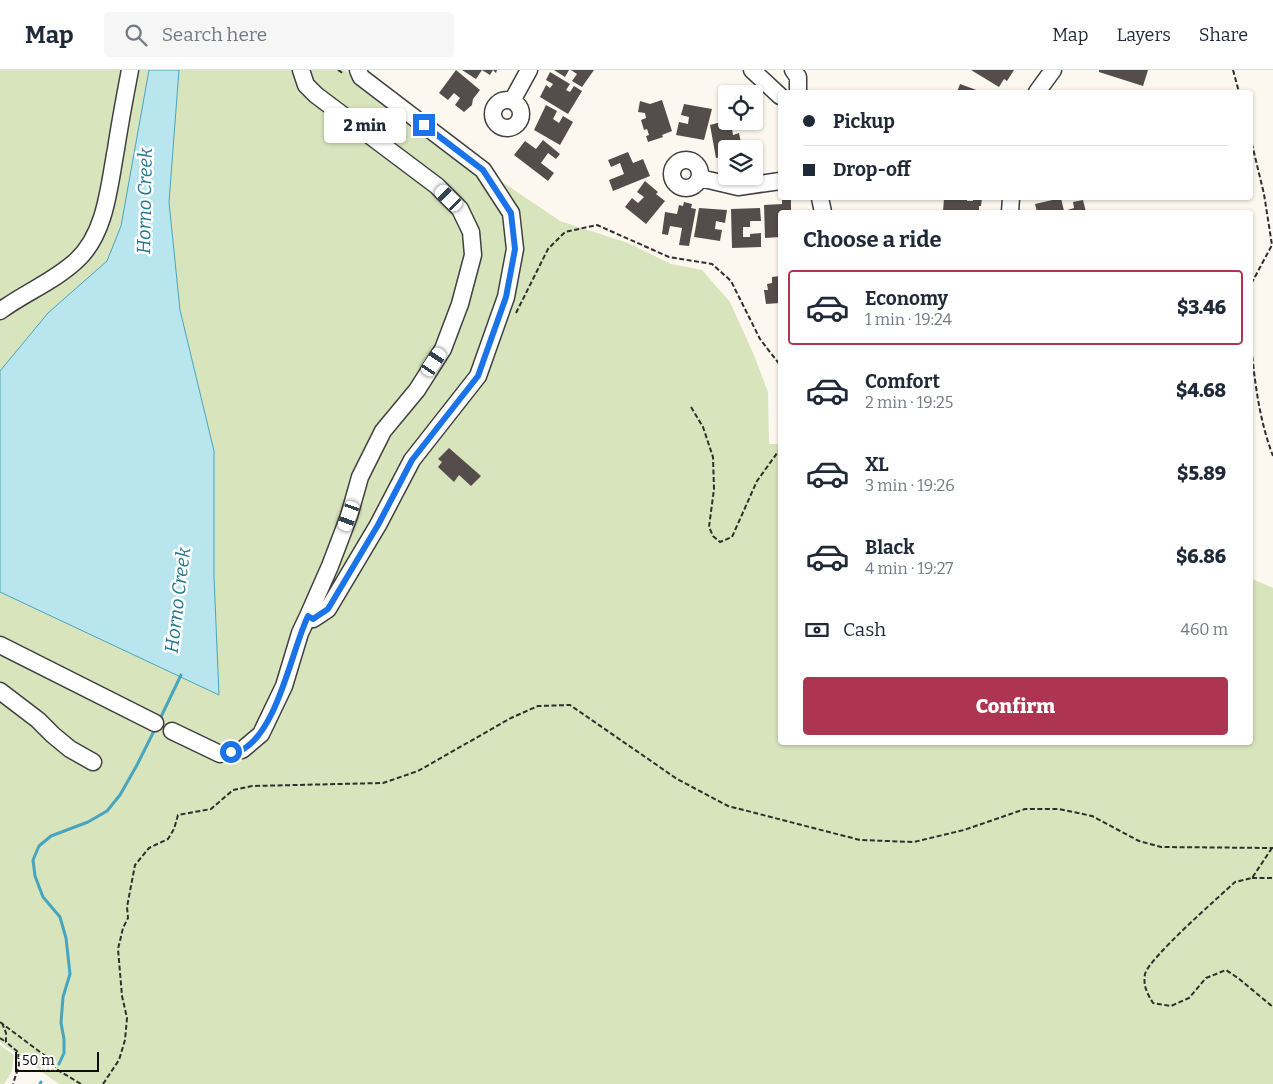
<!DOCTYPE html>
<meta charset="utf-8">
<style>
:root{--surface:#fff;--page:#f6f6f7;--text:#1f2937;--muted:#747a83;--line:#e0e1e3;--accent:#ad3551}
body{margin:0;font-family:Bitter,serif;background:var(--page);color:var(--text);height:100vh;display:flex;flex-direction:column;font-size:19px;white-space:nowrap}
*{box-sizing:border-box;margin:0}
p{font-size:16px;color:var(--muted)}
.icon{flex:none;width:28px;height:28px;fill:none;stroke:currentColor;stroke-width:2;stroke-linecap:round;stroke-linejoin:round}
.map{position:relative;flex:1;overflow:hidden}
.sheet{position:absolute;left:778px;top:140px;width:475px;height:535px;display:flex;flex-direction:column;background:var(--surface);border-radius:5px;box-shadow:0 1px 4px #0004}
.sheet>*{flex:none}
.guide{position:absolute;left:778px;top:20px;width:475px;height:110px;border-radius:5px;box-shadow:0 1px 4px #0004;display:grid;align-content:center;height:110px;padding:0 25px;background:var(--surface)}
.tools{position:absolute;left:718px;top:15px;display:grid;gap:10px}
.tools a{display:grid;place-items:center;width:45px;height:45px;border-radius:5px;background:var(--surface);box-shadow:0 1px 4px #0004;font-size:25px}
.scale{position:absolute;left:15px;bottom:12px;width:84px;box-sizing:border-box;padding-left:5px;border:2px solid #0d0d0d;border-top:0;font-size:14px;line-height:18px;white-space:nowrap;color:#0d0d0d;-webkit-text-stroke:4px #fff;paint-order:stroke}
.end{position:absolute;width:22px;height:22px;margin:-11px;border:6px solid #1a73e8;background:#fff;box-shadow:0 0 0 2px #fff}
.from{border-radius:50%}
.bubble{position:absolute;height:35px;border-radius:5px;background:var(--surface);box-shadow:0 1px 4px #0004;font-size:16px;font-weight:800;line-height:35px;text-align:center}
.car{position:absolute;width:15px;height:30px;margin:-15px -8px;border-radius:6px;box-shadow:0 0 4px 1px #0007;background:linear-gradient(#fff 24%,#345 0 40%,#fff 0 76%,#345 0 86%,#fff 0)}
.guide b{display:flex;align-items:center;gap:18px;height:48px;font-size:19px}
.guide b+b{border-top:1px solid var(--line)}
.guide i{width:12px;height:12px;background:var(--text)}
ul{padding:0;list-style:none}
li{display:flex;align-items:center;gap:15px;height:75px;margin:0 10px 8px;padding:0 15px;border:2px solid transparent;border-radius:5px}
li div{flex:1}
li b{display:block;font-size:19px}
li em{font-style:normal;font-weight:800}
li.current{border-color:var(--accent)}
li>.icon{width:45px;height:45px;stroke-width:1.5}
h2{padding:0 25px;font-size:22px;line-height:60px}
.pay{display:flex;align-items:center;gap:12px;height:55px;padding:0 25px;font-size:19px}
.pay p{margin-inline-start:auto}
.cta{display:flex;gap:10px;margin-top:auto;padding:10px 25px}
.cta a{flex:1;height:58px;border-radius:5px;background:var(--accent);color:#fff;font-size:20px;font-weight:800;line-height:58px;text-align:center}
header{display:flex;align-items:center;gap:30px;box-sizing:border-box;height:70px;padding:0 25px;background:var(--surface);border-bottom:1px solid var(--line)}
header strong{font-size:24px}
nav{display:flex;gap:28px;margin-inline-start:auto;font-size:18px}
.search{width:350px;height:45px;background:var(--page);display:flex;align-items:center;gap:12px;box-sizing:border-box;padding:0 18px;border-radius:5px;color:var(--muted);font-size:19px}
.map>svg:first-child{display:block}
</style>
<header>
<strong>Map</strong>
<div class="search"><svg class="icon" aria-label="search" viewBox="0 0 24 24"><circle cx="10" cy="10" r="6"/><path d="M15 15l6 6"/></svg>Search here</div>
<nav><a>Map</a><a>Layers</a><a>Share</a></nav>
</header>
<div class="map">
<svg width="1273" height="1014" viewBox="0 0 1273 1014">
<rect width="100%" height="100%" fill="#fdf8ef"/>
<path fill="#d8e4bc" d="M0 0H344L467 88 560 151 628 173 671 194 702 200 730 232 754 285 768 322 769 374H780V672H1250V508L1273 518V1014H59L0 972Z
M0 975 14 985 12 1001 4 1014H0Z"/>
<path fill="#b9e5ef" stroke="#48a5be" d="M149 0H179L169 132 180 240 214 381V507L219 625 0 522V301L48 243 107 191 121 156Z"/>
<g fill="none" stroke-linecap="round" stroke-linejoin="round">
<path stroke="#48a5be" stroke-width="3" d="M159 651 181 605
M59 994 64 983V969L61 953 63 927 70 904 66 868 60 847 43 827 35 806 33 790 39 776 51 766 88 752 107 741 120 725 137 695 155 659
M40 1014 41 1012"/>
</g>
<path fill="#544d4b" d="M456 0 480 20 473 29 472 35 464 42 455 35 460 28 454 23 448 30 439 23Z
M462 0H482L476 9Z
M482 0H497L496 3 493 0 490 5Z
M554 0H569L565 7Z
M571 0H594L582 17 572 11 577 4Z
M971 0H1014L1007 11 1004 9 999 17Z
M1099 0H1148L1143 16 1099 2Z
M550 2 570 14 566 20 570 22 574 16 582 21 568 44 540 27 546 15 550 18 553 14 546 10Z
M960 14 982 22H957Z
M662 30 672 61 662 65 663 67 648 72 646 66 649 65 647 59 644 60 641 50 646 48 645 43 638 42 640 31 650 34Z
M684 34 712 39 704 70 676 65 679 52 688 54 689 47 681 45Z
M546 35 557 41 553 49 559 53 563 46 573 52 560 75 534 60Z
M725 51H735L737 54 732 59 733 65 739 63 741 73 738 74 739 79H726V86L716 88 710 55Z
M543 70 560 84 556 89 548 83 541 93 554 103 548 111 514 85 525 71 536 79Z
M628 82 633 93 643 89 650 106 613 121 609 110 624 104 620 93 611 97 608 90Z
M645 111 658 122 656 124 665 131 646 154 625 137 632 128 638 133 644 127 637 122Z
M944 128H967V131H973V128H982L981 136H979V142H943Z
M1061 128 1064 141 1074 138 1073 132 1083 130 1086 142H1037L1035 134Z
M782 130H791V142H780V167L765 168 764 135 782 134Z
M684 132 692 134 691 138 696 139 689 176 679 175 682 158 670 156 668 165 662 164 665 142 677 144 679 135 683 136Z
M699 138 727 140 725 153 716 151 715 159 722 160 720 171 694 167Z
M760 138 761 151H750V157H743V167H750V164L761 163V177L732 178 731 139Z
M780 206V233L766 234 764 220H768L767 214 772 213V207Z
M449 378 481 406 471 416 459 405 454 412 438 397 442 392 438 389Z"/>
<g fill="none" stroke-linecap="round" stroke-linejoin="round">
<g stroke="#404040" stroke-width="19">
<path id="minor" d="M301 0 306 15 316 25 437 116 460 139 471 162 473 185 460 234 443 279 417 320 383 361 360 407 349 446 330 496 308 546
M752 0 780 26
M793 0 798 7V22
M1037 22 1053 0
M493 44a14 14 0 1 1 28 0a14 14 0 1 1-28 0Z
M512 31 529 0
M672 104a14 14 0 1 1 28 0a14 14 0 1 1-28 0Z
M700 108 738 117 780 111
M820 128 823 142
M1010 142 1011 128
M0 241C24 223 55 211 77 190 106 163 109 116 116 79 120 53 125 26 130 0
M0 575 155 653
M0 621 38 650 53 665 70 679 93 692
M172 661 220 684 242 680 261 664 284 616 300 563 308 546 313 549 328 539 378 455 412 390 478 306 506 227 515 179 511 143 483 100 361 7 358 0"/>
</g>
<path stroke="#2f2f2f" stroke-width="2" stroke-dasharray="5 2.5" stroke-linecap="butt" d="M338 0 344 4
M1233 0 1239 22
M1250 66 1264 124 1272 175 1250 216
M516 243 548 179 565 162 597 155 669 187 712 194 731 211 760 269 780 295
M1250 264C1254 305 1258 347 1273 386
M691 337 703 357 713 387 714 419 709 457 713 466 720 472 732 467 757 411 780 379
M1272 778 1252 808 1235 812C1219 827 1149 888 1145 904 1143 916 1147 923 1153 933L1171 936 1189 928 1206 908 1226 900 1238 908 1273 937
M1252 808H1273
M0 952 48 988 56 999 81 1014
M2 953 6 963V972L18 982 19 995 13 1014
M0 968 6 972
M103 1014 119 990 125 970 127 948 122 926 118 879 123 858 128 848 127 837 135 795 149 778 168 769 174 759 178 745 211 739 233 720 252 716 383 713 418 701 511 648 538 636 570 635 677 709 728 736 860 770 914 772 964 760 1025 739H1059L1092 746 1139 771 1161 777 1273 778"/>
<use href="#minor" stroke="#fff" stroke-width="16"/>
</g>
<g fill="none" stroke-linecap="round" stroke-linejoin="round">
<path stroke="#1a73e8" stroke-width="6" d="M231 682C235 681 239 681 242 680 278 660 291 582 308 546L313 549 328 539 378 455 412 390 478 306 506 227 515 179 511 143 483 100 424 55"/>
</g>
<g text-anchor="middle" stroke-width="5" stroke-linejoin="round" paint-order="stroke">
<g font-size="19" font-style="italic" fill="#257691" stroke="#fff">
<text transform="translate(144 131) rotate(-89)" y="7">Horno Creek</text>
<text transform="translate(177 530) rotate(-83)" y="7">Horno Creek</text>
</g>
</g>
</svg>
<div class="tools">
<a><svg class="icon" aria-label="locate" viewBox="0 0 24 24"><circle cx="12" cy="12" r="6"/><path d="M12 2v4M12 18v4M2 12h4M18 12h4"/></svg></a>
<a><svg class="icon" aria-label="layers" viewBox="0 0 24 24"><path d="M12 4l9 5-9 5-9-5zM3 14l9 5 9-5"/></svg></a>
</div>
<div class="scale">50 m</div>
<i class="end from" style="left:231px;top:682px"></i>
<i class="end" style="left:424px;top:55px"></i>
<div class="bubble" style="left:324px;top:38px;width:82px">2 min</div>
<i class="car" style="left:449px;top:128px;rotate:314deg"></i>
<i class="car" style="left:434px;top:292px;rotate:34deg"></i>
<i class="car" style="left:349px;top:446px;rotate:200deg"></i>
<div class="guide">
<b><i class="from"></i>Pickup</b>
<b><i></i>Drop-off</b>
</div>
<section class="sheet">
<h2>Choose a ride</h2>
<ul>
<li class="current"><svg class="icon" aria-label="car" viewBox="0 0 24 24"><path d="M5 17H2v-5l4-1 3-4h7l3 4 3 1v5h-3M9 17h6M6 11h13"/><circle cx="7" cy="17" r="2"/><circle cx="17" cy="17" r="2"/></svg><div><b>Economy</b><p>1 min · 19:24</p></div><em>$3.46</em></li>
<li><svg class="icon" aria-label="car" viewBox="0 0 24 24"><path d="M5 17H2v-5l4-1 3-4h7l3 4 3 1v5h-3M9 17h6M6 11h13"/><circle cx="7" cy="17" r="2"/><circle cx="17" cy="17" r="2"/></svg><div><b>Comfort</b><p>2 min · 19:25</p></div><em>$4.68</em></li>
<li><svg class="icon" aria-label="car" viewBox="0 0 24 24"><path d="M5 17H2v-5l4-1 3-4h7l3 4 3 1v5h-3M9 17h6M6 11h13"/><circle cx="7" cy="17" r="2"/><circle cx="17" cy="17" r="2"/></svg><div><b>XL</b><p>3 min · 19:26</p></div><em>$5.89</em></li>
<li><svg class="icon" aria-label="car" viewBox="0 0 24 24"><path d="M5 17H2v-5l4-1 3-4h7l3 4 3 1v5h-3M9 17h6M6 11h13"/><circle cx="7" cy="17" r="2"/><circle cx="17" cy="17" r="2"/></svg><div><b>Black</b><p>4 min · 19:27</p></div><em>$6.86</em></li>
</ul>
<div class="pay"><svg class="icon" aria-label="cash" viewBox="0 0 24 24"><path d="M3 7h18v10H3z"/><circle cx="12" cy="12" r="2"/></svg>Cash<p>460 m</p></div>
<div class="cta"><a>Confirm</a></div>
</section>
</div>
